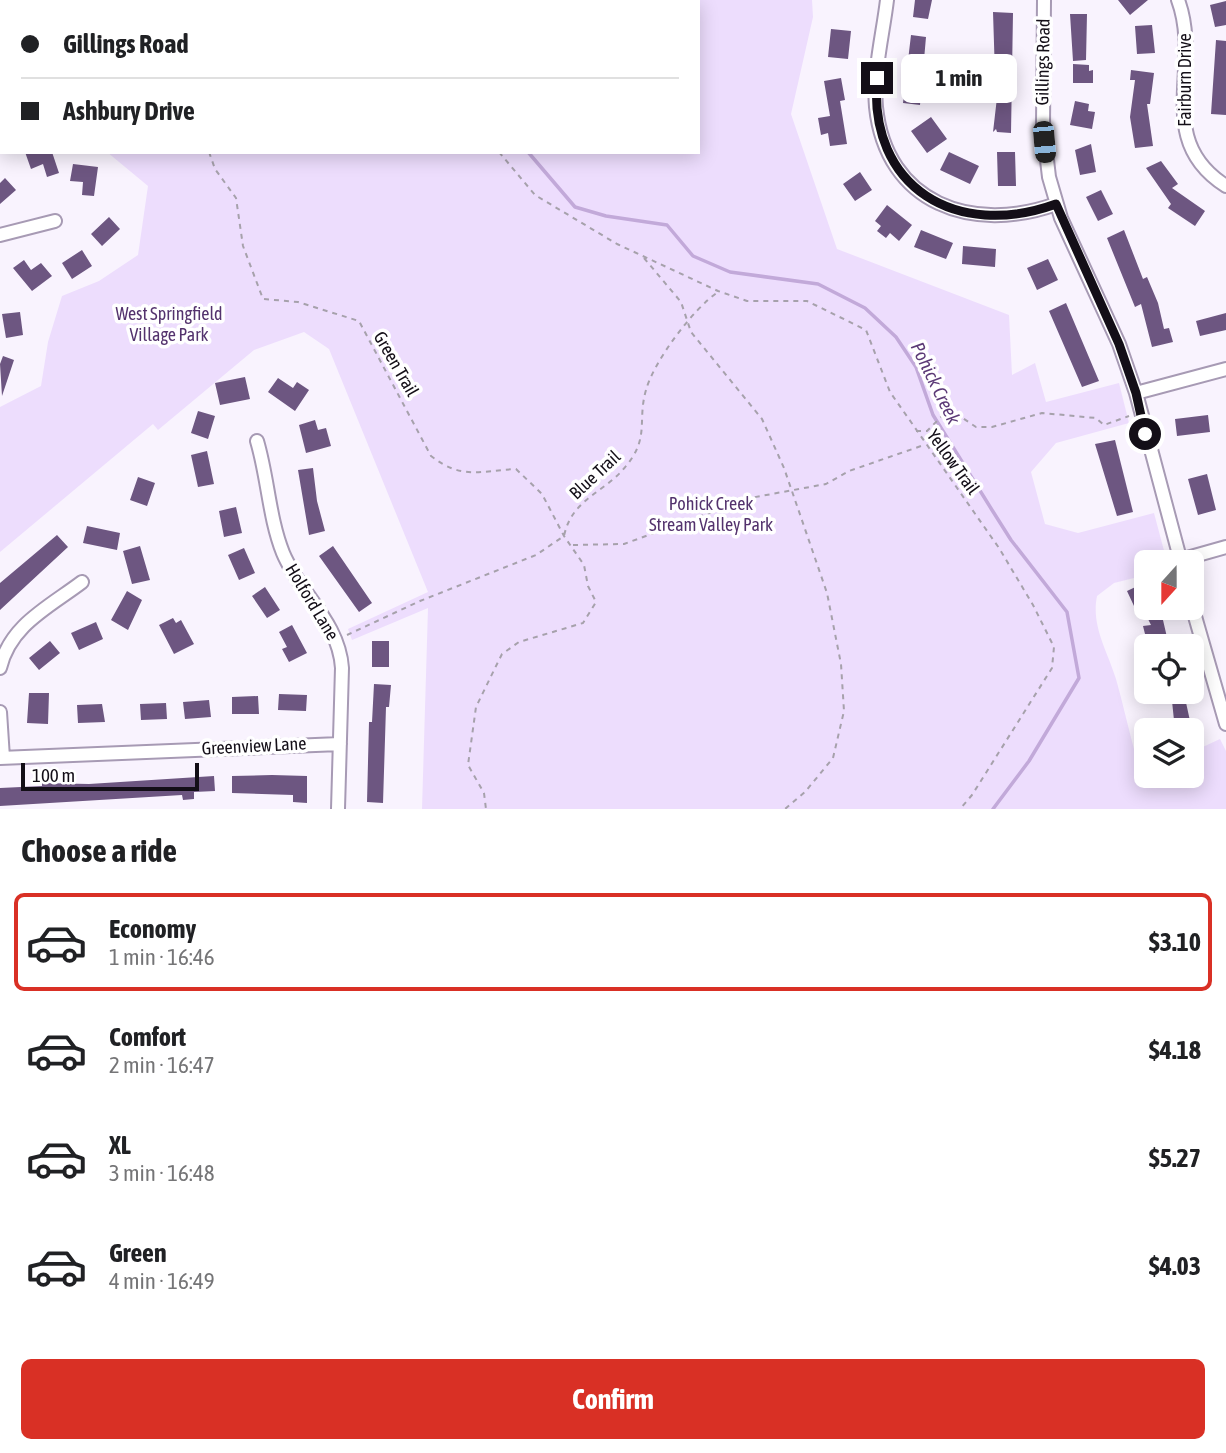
<!DOCTYPE html>
<meta charset="utf-8">
<style>
:root{--surface:#fff;--page:#f6f6f6;--text:#202124;--muted:#757577;--line:#e0e0e0;--accent:#d93025}
body{margin:0;font-family:"Asap Condensed",sans-serif;background:var(--page);color:var(--text);height:100vh;display:flex;flex-direction:column;font-size:26px;white-space:nowrap}
*{box-sizing:border-box;margin:0}
p{font-size:23px;color:var(--muted)}
.icon{flex:none;width:38px;height:38px;fill:none;stroke:currentColor;stroke-width:2;stroke-linecap:round;stroke-linejoin:round}
.map{position:relative;height:809px;overflow:hidden}
.panel{display:flex;flex-direction:column;background:var(--surface);flex:1}
.panel>*{flex:none}
.hud{position:absolute;left:0px;top:0px;width:700px;height:154px;box-shadow:0 4px 18px #0003;display:grid;align-content:center;height:154px;padding:0 21px;background:var(--surface)}
.needle{width:46px;rotate:201deg}
.fabs{position:absolute;left:1134px;top:550px;display:grid;gap:14px}
.fabs a{display:grid;place-items:center;width:70px;height:70px;border-radius:10px;background:var(--surface);box-shadow:0 4px 18px #0003;font-size:35px}
.scale{position:absolute;left:21px;bottom:18px;width:178px;box-sizing:border-box;padding-left:7px;border:4px solid #130e17;border-top:0;font-size:19px;line-height:24px;white-space:nowrap;color:#130e17;-webkit-text-stroke:5px #fff;paint-order:stroke}
.end{position:absolute;width:32px;height:32px;margin:-16px;border:9px solid #130e17;background:#fff;box-shadow:0 0 0 4px #fff}
.from{border-radius:50%}
.bubble{position:absolute;height:49px;border-radius:10px;background:var(--surface);box-shadow:0 4px 18px #0003;font-size:23px;font-weight:700;line-height:49px;text-align:center}
.car{position:absolute;width:21px;height:42px;margin:-21px -10px;border-radius:9px;box-shadow:0 0 5px 2px #0007;background:linear-gradient(#222 24%,#8ab4d8 0 40%,#222 0 76%,#8ab4d8 0 86%,#222 0)}
.hud b{display:flex;align-items:center;gap:24px;height:66px;font-size:26px}
.hud b+b{border-top:2px solid var(--line)}
.hud i{width:18px;height:18px;background:var(--text)}
ul{padding:0;list-style:none}
li{display:flex;align-items:center;gap:21px;height:98px;margin:0 14px 10px;padding:0 7px;border:4px solid transparent;border-radius:10px}
li div{flex:1}
li b{display:block;font-size:26px}
li em{font-style:normal;font-weight:700}
li.current{border-color:var(--accent)}
li>.icon{width:63px;height:63px;stroke-width:1.5}
h2{padding:0 21px;font-size:32px;line-height:84px}
.button{display:flex;gap:14px;margin-top:auto;padding:14px 21px}
.button a{flex:1;height:80px;border-radius:10px;background:var(--accent);color:#fff;font-size:28px;font-weight:700;line-height:80px;text-align:center}
.map>svg:first-child{display:block}
</style>
<div class="map">
<svg width="1226" height="809" viewBox="0 0 1226 809">
<rect width="100%" height="100%" fill="#f9f3fe"/>
<path fill="#edddfd" d="M0 0H812L813 17 791 114 837 249 1009 315 1012 375 1035 363 1046 402 1119 383 1129 423 1056 443 1031 472 1045 524 1078 533 1154 513 1167 562H1146V575L1114 583 1097 596C1091 626 1107 650 1116 679 1123 704 1129 731 1136 757L1146 758V775H1192V752L1220 739 1226 751V809H422L428 608 352 640 348 629 428 592 329 349 304 332 254 350 158 430 153 424 0 552V407L41 386 48 342 62 296 99 281 138 255 148 186 107 152H698V2H2V114Z"/>
<g fill="none" stroke-linecap="round" stroke-linejoin="round">
<path stroke="#c2a9d9" stroke-width="3.5" d="M302 2 304 0
M528 152 575 207 606 216 667 225 693 256 730 272 818 284 865 308 896 337 916 367 933 415 992 510 1011 540 1067 612 1079 678 1029 761 993 809"/>
</g>
<path fill="#6d5681" d="M915 0H932L928 19 913 17Z
M1118 0H1148L1130 15Z
M1226 1V25L1215 27 1210 5Z
M993 12 1013 13 1011 133 997 132 996 129 993 132 998 89 989 88 990 75H995Z
M1070 14H1087L1086 60 1073 61Z
M1152 25 1155 53 1137 54 1135 26Z
M831 29 851 31 848 59 828 57Z
M911 35 926 37 920 105 903 103Z
M1216 40 1226 41V115L1211 114Z
M1073 64 1089 65V71L1093 70V83H1073Z
M1131 70 1154 73 1150 104H1147L1153 146 1135 148 1130 117 1135 80H1130Z
M841 78 845 100 840 101 847 144 830 146 828 133 821 135 818 118 830 116 824 81Z
M1075 101 1089 104 1088 111 1095 112 1092 129 1070 125Z
M931 117 947 139 927 153 911 131Z
M1091 144 1096 172 1080 175 1075 150Z
M25 152H52L59 173 47 177 43 164 31 169Z
M949 152 979 166 970 184 940 170Z
M997 152H1015L1016 186H998Z
M1161 161 1178 184 1172 188 1205 211 1195 226 1168 208 1171 204 1146 168Z
M73 164 98 167 94 196 82 195 83 182 70 181Z
M860 172 872 190 855 201 843 184Z
M5 178 16 190 0 204V183Z
M1101 190 1113 214 1098 221 1086 197Z
M887 205 912 225 899 241 890 233 886 238 877 231 881 226 875 221Z
M109 217 120 229 102 246 91 234Z
M921 230 953 243 946 259 914 247Z
M1124 230 1143 279 1147 277 1158 303 1164 329 1169 328 1173 342 1152 347 1141 304 1135 307 1107 238Z
M963 246 996 249 995 267 962 264Z
M82 250 92 266 72 279 62 263Z
M1048 259 1058 280 1037 290 1027 268Z
M24 260 31 270 41 263 52 276 32 291 13 268Z
M1066 303 1099 381 1082 387 1049 311Z
M20 312 23 335 6 338 2 314Z
M1226 313V330L1200 336 1196 321Z
M3 356 14 360 2 396 0 364Z
M245 377 250 399 220 405 215 383Z
M278 378 293 388 297 382 309 390 295 411 268 392Z
M198 411 215 416 208 439 191 433Z
M1208 415 1210 432 1177 436 1175 419Z
M315 420 318 430 326 428 331 446 306 453 299 425Z
M1115 440 1133 512 1117 516 1095 444Z
M207 451 214 484 198 487 191 455Z
M313 468 317 501 325 531 309 535 298 470Z
M1207 474 1216 510 1198 515 1188 479Z
M138 477 155 483 147 506 130 500Z
M236 507 242 533 224 537 219 511Z
M87 526 120 533 117 550 83 543Z
M57 535 68 547 0 610V583Z
M140 546 150 580 132 584 123 551Z
M333 546 372 603 359 612 319 556Z
M244 548 255 573 239 580 228 555Z
M1146 582V600L1134 606 1127 591Z
M265 587 280 610 267 618 252 596Z
M127 591 142 600 128 630 111 620Z
M1142 607H1160L1169 646H1148L1143 626 1151 625Z
M173 618 176 623 181 620 194 644 174 654 159 625Z
M96 622 103 639 79 650 71 633Z
M292 625 307 653 289 662 282 649 287 647 279 632Z
M50 641 60 653 39 670 29 658Z
M372 641H389V667H372Z
M374 684 391 685 389 707H386L383 803 367 802 369 722H372Z
M1165 691H1197V694L1185 698 1192 730H1175L1172 701 1168 702Z
M29 693H49L48 724 27 723Z
M279 694 307 695 306 711 278 710Z
M258 696 259 714H232V697Z
M209 700 211 717 185 719 183 702Z
M166 703 167 719 141 720 140 704Z
M102 704 105 722 78 723 77 705Z
M272 775 307 776V803L293 802V795L232 793V776Z
M214 776 215 791 194 792V799L183 800 182 795 0 806V788L42 786V783L89 784Z"/>
<g fill="none" stroke-linecap="round" stroke-linejoin="round">
<g stroke="#a79ab4" stroke-width="16">
<path id="minor" d="M887 0C883 34 873 72 876 107 886 204 973 234 1056 204
M1044 0 1043 126 1049 177 1061 218 1119 344 1136 393 1181 562
M1178 0C1203 67 1152 139 1226 186
M0 235 55 221
M1136 393 1226 369
M257 441C268 478 269 518 283 553 300 594 339 622 342 668L338 809
M1180 560 1226 547
M1192 606 1226 724
M0 668C10 625 49 607 82 582
M0 712 3 758
M0 758 340 744"/>
</g>
<path stroke="#a6a1ab" stroke-width="2" stroke-dasharray="5 5" stroke-linecap="butt" d="M251 0V2
M153 2V0
M209 152 215 169 236 198 243 246 263 299 298 302 359 321 431 456C462 480 479 471 516 469L542 494 564 536 584 565 588 586 596 602 583 623 519 642 502 654 498 662 476 707 468 765 484 793 486 809
M499 152 535 195 617 244 718 291 747 301H807L866 330 890 392 999 548 1033 605 1054 647 1052 668 972 795 960 809
M644 258 681 302 691 332 762 419 784 468 827 593 841 664 844 711 833 758 805 792 785 809
M916 431H927L949 409 976 427H992L1042 413 1096 418 1104 425 1129 416
M573 545 624 544 750 498 826 484 849 471 924 445
M347 635 420 601 536 555 564 536C572 498 605 493 626 466 650 437 637 421 646 390 654 361 693 309 718 292"/>
<use href="#minor" stroke="#fff" stroke-width="12"/>
</g>
<g fill="none" stroke-linecap="round" stroke-linejoin="round">
<path stroke="#130e17" stroke-width="9" d="M877 78C868 188 957 240 1056 204L1119 344 1136 393 1145 434"/>
</g>
<g text-anchor="middle" stroke-width="7" stroke-linejoin="round" paint-order="stroke">
<g font-size="18" fill="#130e17" stroke="#fff">
<text transform="translate(1043 62) rotate(-89)" y="6">Gillings Road</text>
<text transform="translate(1185 80) rotate(-90)" y="6">Fairburn Drive</text>
<text transform="translate(396 364) rotate(60)" y="6">Green Trail</text>
<text transform="translate(953 462) rotate(54)" y="6">Yellow Trail</text>
<text transform="translate(595 475) rotate(-43)" y="6">Blue Trail</text>
<text transform="translate(312 602) rotate(59)" y="6">Holford Lane</text>
<text transform="translate(254 746) rotate(-3)" y="6">Greenview Lane</text>
</g>
<g font-size="18" fill="#53326d" stroke="#fff">
<text x="169" y="320">West Springfield<tspan x="169" dy="21">Village Park</tspan></text>
<text x="711" y="510">Pohick Creek<tspan x="711" dy="21">Stream Valley Park</tspan></text>
</g>
<g font-size="19" font-style="italic" fill="#5c3a77" stroke="#fff">
<text transform="translate(936 383) rotate(64)" y="7">Pohick Creek</text>
</g>
</g>
</svg>
<div class="fabs">
<a><svg class="needle" viewBox="-14 -14 28 28"><path d="M0-13l5 13h-10z" fill="#e53935"/><path d="M0 13l5-13h-10z" fill="#757577"/></svg></a>
<a><svg class="icon" aria-label="locate" viewBox="0 0 24 24"><circle cx="12" cy="12" r="6"/><path d="M12 2v4M12 18v4M2 12h4M18 12h4"/></svg></a>
<a><svg class="icon" aria-label="layers" viewBox="0 0 24 24"><path d="M12 4l9 5-9 5-9-5zM3 14l9 5 9-5"/></svg></a>
</div>
<div class="scale">100 m</div>
<i class="end from" style="left:1145px;top:434px"></i>
<i class="end" style="left:877px;top:78px"></i>
<div class="bubble" style="left:901px;top:54px;width:116px">1 min</div>
<i class="car" style="left:1044px;top:142px;rotate:175deg"></i>
<div class="hud">
<b><i class="from"></i>Gillings Road</b>
<b><i></i>Ashbury Drive</b>
</div>
</div>
<section class="panel">
<h2>Choose a ride</h2>
<ul>
<li class="current"><svg class="icon" aria-label="car" viewBox="0 0 24 24"><path d="M5 17H2v-5l4-1 3-4h7l3 4 3 1v5h-3M9 17h6M6 11h13"/><circle cx="7" cy="17" r="2"/><circle cx="17" cy="17" r="2"/></svg><div><b>Economy</b><p>1 min · 16:46</p></div><em>$3.10</em></li>
<li><svg class="icon" aria-label="car" viewBox="0 0 24 24"><path d="M5 17H2v-5l4-1 3-4h7l3 4 3 1v5h-3M9 17h6M6 11h13"/><circle cx="7" cy="17" r="2"/><circle cx="17" cy="17" r="2"/></svg><div><b>Comfort</b><p>2 min · 16:47</p></div><em>$4.18</em></li>
<li><svg class="icon" aria-label="car" viewBox="0 0 24 24"><path d="M5 17H2v-5l4-1 3-4h7l3 4 3 1v5h-3M9 17h6M6 11h13"/><circle cx="7" cy="17" r="2"/><circle cx="17" cy="17" r="2"/></svg><div><b>XL</b><p>3 min · 16:48</p></div><em>$5.27</em></li>
<li><svg class="icon" aria-label="car" viewBox="0 0 24 24"><path d="M5 17H2v-5l4-1 3-4h7l3 4 3 1v5h-3M9 17h6M6 11h13"/><circle cx="7" cy="17" r="2"/><circle cx="17" cy="17" r="2"/></svg><div><b>Green</b><p>4 min · 16:49</p></div><em>$4.03</em></li>
</ul>
<div class="button"><a>Confirm</a></div>
</section>
